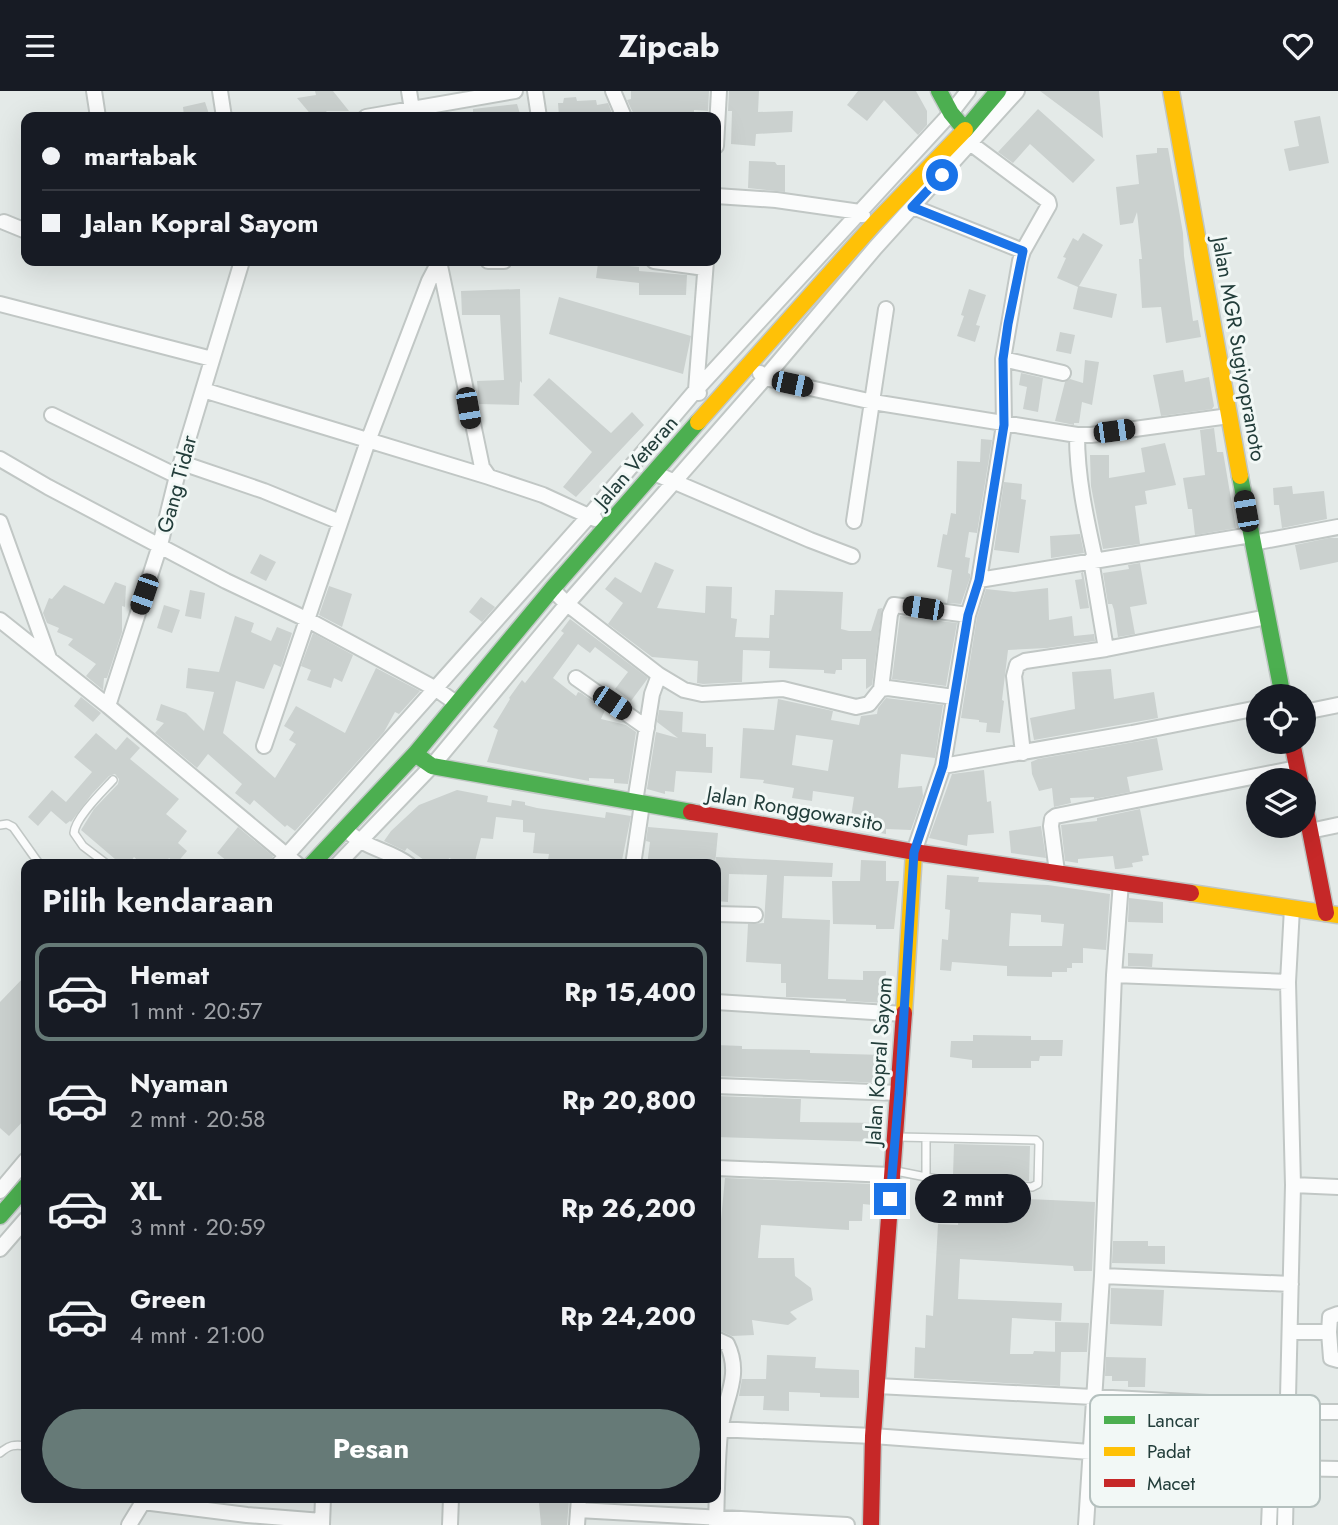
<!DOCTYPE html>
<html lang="id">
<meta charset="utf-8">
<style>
:root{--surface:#171b24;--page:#20242c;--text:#f1f3f6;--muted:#9ea1a6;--line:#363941;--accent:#667a77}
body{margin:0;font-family:Jost,sans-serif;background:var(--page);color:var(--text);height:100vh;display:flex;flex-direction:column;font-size:26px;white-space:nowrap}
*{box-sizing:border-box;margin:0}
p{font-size:23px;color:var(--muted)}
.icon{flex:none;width:38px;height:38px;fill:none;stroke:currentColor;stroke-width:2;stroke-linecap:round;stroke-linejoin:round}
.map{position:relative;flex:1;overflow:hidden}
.details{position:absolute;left:21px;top:768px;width:700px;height:644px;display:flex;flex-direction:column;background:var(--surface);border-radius:14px;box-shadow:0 7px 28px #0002}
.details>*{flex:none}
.hud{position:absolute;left:21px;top:21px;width:700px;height:154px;border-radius:14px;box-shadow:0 7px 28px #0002;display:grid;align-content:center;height:154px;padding:0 21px;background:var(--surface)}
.controls{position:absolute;left:1246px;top:593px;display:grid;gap:14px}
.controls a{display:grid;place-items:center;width:70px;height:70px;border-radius:50%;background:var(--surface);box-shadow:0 7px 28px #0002;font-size:35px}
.end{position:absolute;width:32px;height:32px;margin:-16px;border:9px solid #1a73e8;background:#fff;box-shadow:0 0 0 4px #fff}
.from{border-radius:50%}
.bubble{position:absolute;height:49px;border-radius:24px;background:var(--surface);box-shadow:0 7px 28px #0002;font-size:23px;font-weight:700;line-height:49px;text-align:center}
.car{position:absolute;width:21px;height:42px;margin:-21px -10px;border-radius:9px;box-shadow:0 0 5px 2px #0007;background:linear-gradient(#222 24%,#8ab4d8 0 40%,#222 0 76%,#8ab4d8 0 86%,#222 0)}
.hud b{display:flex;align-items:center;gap:24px;height:66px;font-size:26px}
.hud b+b{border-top:2px solid var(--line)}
.hud i{width:18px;height:18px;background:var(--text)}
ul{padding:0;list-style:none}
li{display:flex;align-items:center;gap:21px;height:98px;margin:0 14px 10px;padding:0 7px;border:4px solid transparent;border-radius:14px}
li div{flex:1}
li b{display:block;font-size:26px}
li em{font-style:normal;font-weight:700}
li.current{border-color:var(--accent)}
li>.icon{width:63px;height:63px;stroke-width:1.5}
h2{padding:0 21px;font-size:32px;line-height:84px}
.action{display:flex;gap:14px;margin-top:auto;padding:14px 21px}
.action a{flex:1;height:80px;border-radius:42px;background:var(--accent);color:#fff;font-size:28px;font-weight:700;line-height:80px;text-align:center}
header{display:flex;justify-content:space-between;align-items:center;height:91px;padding:0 21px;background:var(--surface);font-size:32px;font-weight:700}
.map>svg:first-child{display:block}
</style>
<header><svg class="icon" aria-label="menu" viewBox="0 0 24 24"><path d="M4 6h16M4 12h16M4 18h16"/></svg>Zipcab<svg class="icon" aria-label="heart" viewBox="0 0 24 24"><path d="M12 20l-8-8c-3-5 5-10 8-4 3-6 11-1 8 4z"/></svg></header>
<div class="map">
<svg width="1338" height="1434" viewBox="0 0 1338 1434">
<rect width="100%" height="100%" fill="#e4eae8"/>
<path fill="#cbd1cf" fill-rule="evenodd" d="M315 0H333L349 20H327L320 26H313L297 7 316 4Z
M631 0H709L708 20 694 19V26H635L627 9 631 8Z
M729 0H759L758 21 793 20 792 41 756 43 755 55 731 53 732 20H728Z
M858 0H916L927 20V34L918 44 884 9 867 30 847 14Z
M1040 0H1099L1103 47Z
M576 6 577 10 596 9 597 14 608 12 613 25 559 26 558 12H563L564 7Z
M205 11 210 26H184L183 16Z
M517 13 521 26H473V18Z
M1038 18 1095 69 1073 92 1030 53 1013 72 998 61Z
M1320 25 1329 72 1289 80 1284 58 1299 55 1294 30Z
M1157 57H1168L1183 142 1184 165 1193 230 1198 229 1201 246 1166 252 1161 216 1142 217 1139 168H1142L1137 121 1133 132 1120 134 1116 96 1139 93 1136 64 1157 62Z
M749 70 775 71 777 74H785V101L748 97Z
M1083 142 1103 154 1079 195 1117 203 1112 227 1073 218 1078 196 1057 187 1066 167 1063 166 1073 147 1078 150Z
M598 172 639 176V180L687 184 686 204H639V192L596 187Z
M520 198 522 292 520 290 519 314 479 313 477 290 504 289 500 224H462L461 200Z
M969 198 986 204 976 234 980 235 975 251 957 245 964 225 961 224Z
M559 206 691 245 683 283 549 243Z
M1060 241 1075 244 1071 263 1056 260Z
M1085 269 1099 271 1092 314 1082 311 1079 332H1074V334L1055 330 1065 291 1070 288 1083 292Z
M1183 279 1185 291 1209 286 1214 315 1212 318 1161 325 1153 284Z
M1021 282 1043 287 1038 321 1023 318 1027 296 1019 294Z
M549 287 611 342 632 321 644 334 576 406 563 396 592 361 533 304Z
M1214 337 1217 361H1223L1236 437 1195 444 1192 418H1188L1183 387 1205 384 1200 339Z
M981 348 992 349 977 442 969 441 965 466 970 467 968 482 970 483V487L961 513 947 512 952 479 937 476 943 443 947 444 951 422 956 423 957 370 980 371Z
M1165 352 1176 394 1145 400 1147 413 1135 415 1140 453 1103 458 1091 395 1090 364H1109V387L1145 381 1141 357Z
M1004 391 1022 393 1021 408 1026 409 1019 462 994 459Z
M1292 395 1293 403 1324 400 1327 428 1282 437 1279 414H1274L1273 397Z
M1080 443 1084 462 1051 467 1050 445Z
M1329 447H1338V471L1300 479 1295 454Z
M260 463 276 471 266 490 250 482Z
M655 471 674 479 657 517 705 522 706 495 732 496 731 527 737 528 735 546 769 547 770 524H774L775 499 843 501 841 538 849 540H871L878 518 882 517 872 594 866 598V568H842V579H836L835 583 824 582V579L769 577 770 560 743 559 742 591 703 593 697 592 698 570 652 566 608 533 623 512 605 498 615 486 641 502Z
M1140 472 1147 513 1130 516 1135 543 1118 546 1114 519 1112 513H1108L1103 482 1129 478 1128 474Z
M1083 481 1089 517 1080 518 1075 489 1082 488 1081 482Z
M115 491 126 495 125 516 122 515V541L107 587H104L103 599 86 585 96 573 68 554 73 548 57 541 59 537 47 532 43 522 49 507 52 508 64 494 104 513Z
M329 495 352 503 342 536 319 524Z
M1048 497 1049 529 1072 525 1074 545 1094 543 1095 550 1047 557 1008 559 1002 609 1004 610 1000 642 986 641 987 632 979 631V629L961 627 977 526 986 498 1014 501Z
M190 499 205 502 201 528 185 525Z
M481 506 495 516 482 531 469 521Z
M164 514 180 519 172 542 157 537Z
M235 525 254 532 251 541 271 550 277 536 292 542 281 576 274 573 264 598 236 590 223 642 275 687 296 653 289 649 294 641 284 635 296 615 345 642 376 577 420 600 399 623 395 621 384 641 295 740 287 734 285 736 254 709 250 714 235 702 242 693 208 663 197 677 155 642 164 632 156 629 161 613 186 622 204 640 214 601 186 597 188 577 219 581Z
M900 525 957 532 946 595 892 588Z
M570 528 648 587 631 610 615 598 628 581 595 556 590 562 578 553 553 587 576 605 578 601 581 602 605 619 601 628 626 634 636 641 628 693 614 692V688L589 687V690L487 671 498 639 493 636 510 608 509 607 522 589 525 592 564 542 561 540Z
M313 542 353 564 342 591 334 587 331 597 307 589 311 579 301 575Z
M1111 578 1114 608 1154 601 1158 627 1034 649 1030 627 1075 618 1072 581Z
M81 606 101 622 93 631 74 615Z
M886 607 943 614 935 667 901 663 898 697 922 695 923 705 911 739 886 738V743L864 739 865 728 851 726 854 706 813 700 812 710 792 707 794 697 763 692 764 689 740 687 743 637 774 639 778 608 833 620 831 629 859 634 861 625 877 623 878 617ZM796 644 833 649 828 680 792 674Z
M659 619 683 621 682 641 706 643V656H713L712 682 676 680 674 701 665 700V703L647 698 656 641 678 647 657 631Z
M96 642 116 659 127 646 140 657 130 668 179 708 166 723 187 740 178 752 187 760 176 773 169 767 164 774H143L134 766 128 774H122L81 739 94 718 118 693 119 688 115 683 109 685 92 703 71 731 70 730 66 733 51 720 38 735 28 726 52 699 66 711 92 681 74 666Z
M1157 647 1163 679 1127 686 1130 701 1094 708V706L1070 707 1071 712 1054 716 1052 697 1039 700 1032 683 1031 671 1038 668Z
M984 679 987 711 991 710 994 742 968 744 967 755 929 747 952 683Z
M457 699 488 705 487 711 511 715 512 709 525 711V714L537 717 605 727 606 721 631 725 621 774H547L549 763 533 762 535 742 523 741V729L496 726 493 748 481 747 474 774H467L449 767 447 774H431L407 757 405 760 384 750 391 740 419 714Z
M1140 718 1149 764 1142 765 1143 770 1132 772 1133 776 1118 778H1115L1113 765 1078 768V772L1065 770 1061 734 1097 730V727Z
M1041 735 1046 767 1011 762 1009 740Z
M238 736 273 765 269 774H232L217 762Z
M648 736 718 742 715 774H647L650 751 646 750Z
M716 766 833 772 832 786 784 785 782 827 830 829 828 888 863 889V880H886L885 912 846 910V908L786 906V892H781V873L746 871 748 833 764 832 767 784 729 783 728 811 716 810Z
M861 769 886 770V790H899L894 838H876V834L833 833 832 790H860Z
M947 784 979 786 978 791 1048 794 1110 803 1106 859 1083 857V872H1072V877H1067V881H1052V886L1007 885V875L952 871 951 880 940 879 942 848 948 849 950 819 945 818ZM1011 822 1041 824V831L1064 833 1062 855H1009Z
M1129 807 1163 811V832L1128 831Z
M1128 862 1153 863 1152 876 1128 875Z
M26 884V1027L9 1045 0 1037V911Z
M973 944 1031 945V949H1063L1062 965H1040L1039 970H1031V977H972V969L950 966 951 950H973Z
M716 954 742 955V958L810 959V962L885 964 884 992 716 985Z
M716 1005 801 1008 800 1031 883 1032 882 1051 716 1046Z
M954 1053 1030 1055 1029 1090 953 1085Z
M725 1087 872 1093V1114L863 1113 862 1130H849V1139L761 1134 758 1167H794L795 1185 811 1197 813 1209 790 1221 797 1228 788 1234 752 1229 754 1244 732 1245 716 1238V1150H719Z
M960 1098 1028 1102V1108L1095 1111 1092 1180H1074L1073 1175 960 1168 958 1208 1062 1212 1061 1230 1012 1227 1010 1263H1033L1034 1260 1061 1261 1060 1295 914 1287 915 1256 925 1257 926 1224 933 1225 938 1133 958 1134Z
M1113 1150H1148V1155H1165V1173L1112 1172Z
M1111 1197 1164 1199 1162 1235 1110 1233Z
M1055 1231 1089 1232 1087 1261H1055Z
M767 1264 816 1266 815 1277 859 1279V1307L820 1306V1302L789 1301V1320L763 1319 764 1305H739L742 1288H766Z
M1106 1266 1146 1267 1145 1296H1128V1290H1112V1285H1105Z
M569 1409 567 1434H541L539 1412Z"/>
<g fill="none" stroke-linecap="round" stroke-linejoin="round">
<g stroke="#c1c7c5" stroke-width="10">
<path id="lane" d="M0 734 7 733 13 736 40 774
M108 774 83 755 74 742C75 727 102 701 113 689
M926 1047V1085
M896 1080 951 1091 1032 1096 1038 1093 1039 1052 1036 1049 898 1046
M0 1362C9 1354 15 1353 26 1355"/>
</g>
<g stroke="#c1c7c5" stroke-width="18">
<path id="street" d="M94 0 98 26
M220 0 224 26
M409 0 413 25
M535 0 539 26
M613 0 624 26
M366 26 515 0
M716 55 719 0
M716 105 776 109 860 121 863 124
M913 116 1023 160
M4 131 26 140
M439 170 482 376 489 386 543 404 595 428
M488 170H504
M654 170 705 177
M0 213 212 268
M1003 268 1063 282
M760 282 765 287 873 311 1077 344H1091L1229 325
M203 299 489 386
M699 302 696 299 706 170
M52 324 177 385
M1077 344C1077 387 1086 427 1095 468
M0 368 48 396 226 490 308 529 436 598 456 612
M182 372 264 400 340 431
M654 382 810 449 852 465
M854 430 886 218
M0 431 49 567
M1253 452 1338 436
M979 489 1251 444
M552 498 567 513 659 584 684 599 702 603 783 598 856 616 869 613 881 598 888 597 954 606
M0 529 108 615 298 774
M1106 558 1267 526
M576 587 647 637
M881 598 890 523 894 514 968 524
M108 615 160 454 177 385 242 170
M1304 621 1338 614
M264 655 368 350 429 190 439 171
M1023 662 1014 585 1017 574 1025 570 1106 558 1091 469
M943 675 1132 642 1258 617
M635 711 652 603 659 584
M1310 740 1338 734
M352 744C368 758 392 760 409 774
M914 761 943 675 968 524 979 489 1004 334 1003 268 1020 170 1023 160 1049 114 1048 110 970 52
M278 774 589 425 696 299 951 22 968 0
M337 774 432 675 567 513 765 287 875 157 1017 0
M633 774 642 713
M1057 781 1051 735 1052 728 1056 725 1297 677
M1121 791 1114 884 1288 891 1293 1094 1285 1434
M716 823 755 824
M1288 891 1292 817
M716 911 904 923
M716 995 899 1002
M716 1077 891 1084
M1293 1094 1338 1096
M0 1100 26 1069
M0 1158 26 1128
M1102 1185 1291 1193
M1290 1241H1329L1330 1226 1338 1223
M1329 1241 1331 1267 1338 1269
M716 1248 727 1253C743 1286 723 1309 720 1342 717 1372 717 1403 716 1434
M877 1295 1288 1316
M1288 1321H1338
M716 1338 873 1345 1090 1361
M1287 1377 1338 1378
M578 1419 847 1434
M129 1434 143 1411 247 1424 322 1430
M322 1434 323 1407
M450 1434 451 1407
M577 1434 579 1407
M1086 1434 1102 1185 1114 884
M1269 1434 1274 1316"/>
</g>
<g stroke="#c0c7c5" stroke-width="19">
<path id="fast" d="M939 0 951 22 965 39 998 0
M1240 385 1283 606
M415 663 432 675 691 721
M311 774 415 663 552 498 698 331
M0 1125 26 1095"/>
</g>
<g stroke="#c0c7c5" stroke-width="19">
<path id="slow" d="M1171 0 1240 385
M698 331 874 133 965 39
M1191 802 1338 824
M904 922 914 761"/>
</g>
<g stroke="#c0c7c5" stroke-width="19">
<path id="jam" d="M1292 651 1300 690
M1304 709 1326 822
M691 721 914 761 1191 802
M871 1434 873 1345 904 922"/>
</g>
<use href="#lane" stroke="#fbfcfc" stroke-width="7"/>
<use href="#street" stroke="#fbfcfc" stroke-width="14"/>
<use href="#fast" stroke="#4caf50" stroke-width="16"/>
<use href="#slow" stroke="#ffc107" stroke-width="16"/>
<use href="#jam" stroke="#c62828" stroke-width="16"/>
</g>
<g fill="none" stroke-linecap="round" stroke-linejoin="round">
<path stroke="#1a73e8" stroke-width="9" d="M890 1108 899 1002 914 761 943 675 968 524 979 489 1004 334 1003 268 1008 233 1023 160 912 116 942 84"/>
</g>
<g text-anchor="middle" stroke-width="6" stroke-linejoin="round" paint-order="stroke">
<g font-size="21" fill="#223d3a" stroke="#f2f8f6">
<text transform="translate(1239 258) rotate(80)" y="7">Jalan MGR Sugiyopranoto</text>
<text transform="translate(636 371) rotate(-49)" y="7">Jalan Veteran</text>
<text transform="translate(177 393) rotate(-75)" y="7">Gang Tidar</text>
<text transform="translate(795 718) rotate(10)" y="7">Jalan Ronggowarsito</text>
<text transform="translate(879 970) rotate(-86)" y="7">Jalan Kopral Sayom</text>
</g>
</g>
<rect x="1090" y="1304" width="230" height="112" rx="10" fill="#f2f8f6" stroke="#b4c0be" stroke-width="2"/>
<rect x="1104" y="1325" width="31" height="8" fill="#4caf50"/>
<rect x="1104" y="1356" width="31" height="9" fill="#ffc107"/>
<rect x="1104" y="1388" width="31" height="8" fill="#c62828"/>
<g font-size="19" fill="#223d3a">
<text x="1147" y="1336">Lancar</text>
<text x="1147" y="1367">Padat</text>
<text x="1147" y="1399">Macet</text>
</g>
</svg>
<div class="controls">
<a><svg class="icon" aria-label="locate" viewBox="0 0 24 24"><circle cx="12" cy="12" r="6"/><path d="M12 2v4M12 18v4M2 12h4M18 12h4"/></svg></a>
<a><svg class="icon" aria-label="layers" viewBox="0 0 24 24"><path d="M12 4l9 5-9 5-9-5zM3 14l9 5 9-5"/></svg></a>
</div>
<i class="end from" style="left:942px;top:84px"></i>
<i class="end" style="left:890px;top:1108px"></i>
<div class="bubble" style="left:915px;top:1083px;width:116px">2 mnt</div>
<i class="car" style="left:792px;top:293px;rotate:102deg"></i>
<i class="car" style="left:468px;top:317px;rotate:170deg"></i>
<i class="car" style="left:1114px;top:340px;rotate:82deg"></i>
<i class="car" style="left:1246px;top:420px;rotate:350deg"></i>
<i class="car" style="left:144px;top:503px;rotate:199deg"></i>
<i class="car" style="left:923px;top:517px;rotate:279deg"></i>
<i class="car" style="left:612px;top:612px;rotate:124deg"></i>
<div class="hud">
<b><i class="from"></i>martabak</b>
<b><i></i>Jalan Kopral Sayom</b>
</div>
<section class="details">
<h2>Pilih kendaraan</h2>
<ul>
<li class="current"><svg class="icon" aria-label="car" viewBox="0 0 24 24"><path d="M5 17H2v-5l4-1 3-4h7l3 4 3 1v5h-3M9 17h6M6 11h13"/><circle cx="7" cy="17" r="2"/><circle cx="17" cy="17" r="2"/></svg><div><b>Hemat</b><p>1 mnt · 20:57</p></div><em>Rp 15,400</em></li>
<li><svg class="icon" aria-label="car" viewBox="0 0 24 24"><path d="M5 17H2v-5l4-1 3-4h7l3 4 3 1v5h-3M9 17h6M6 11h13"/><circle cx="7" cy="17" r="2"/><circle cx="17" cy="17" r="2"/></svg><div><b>Nyaman</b><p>2 mnt · 20:58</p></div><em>Rp 20,800</em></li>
<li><svg class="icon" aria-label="car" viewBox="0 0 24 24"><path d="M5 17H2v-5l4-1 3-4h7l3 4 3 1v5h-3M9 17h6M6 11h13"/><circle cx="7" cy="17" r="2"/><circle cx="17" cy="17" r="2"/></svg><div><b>XL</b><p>3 mnt · 20:59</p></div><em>Rp 26,200</em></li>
<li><svg class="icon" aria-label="car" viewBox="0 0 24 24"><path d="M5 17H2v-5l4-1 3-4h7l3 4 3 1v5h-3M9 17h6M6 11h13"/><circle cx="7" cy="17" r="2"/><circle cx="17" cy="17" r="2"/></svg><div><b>Green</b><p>4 mnt · 21:00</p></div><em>Rp 24,200</em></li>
</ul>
<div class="action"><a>Pesan</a></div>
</section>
</div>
